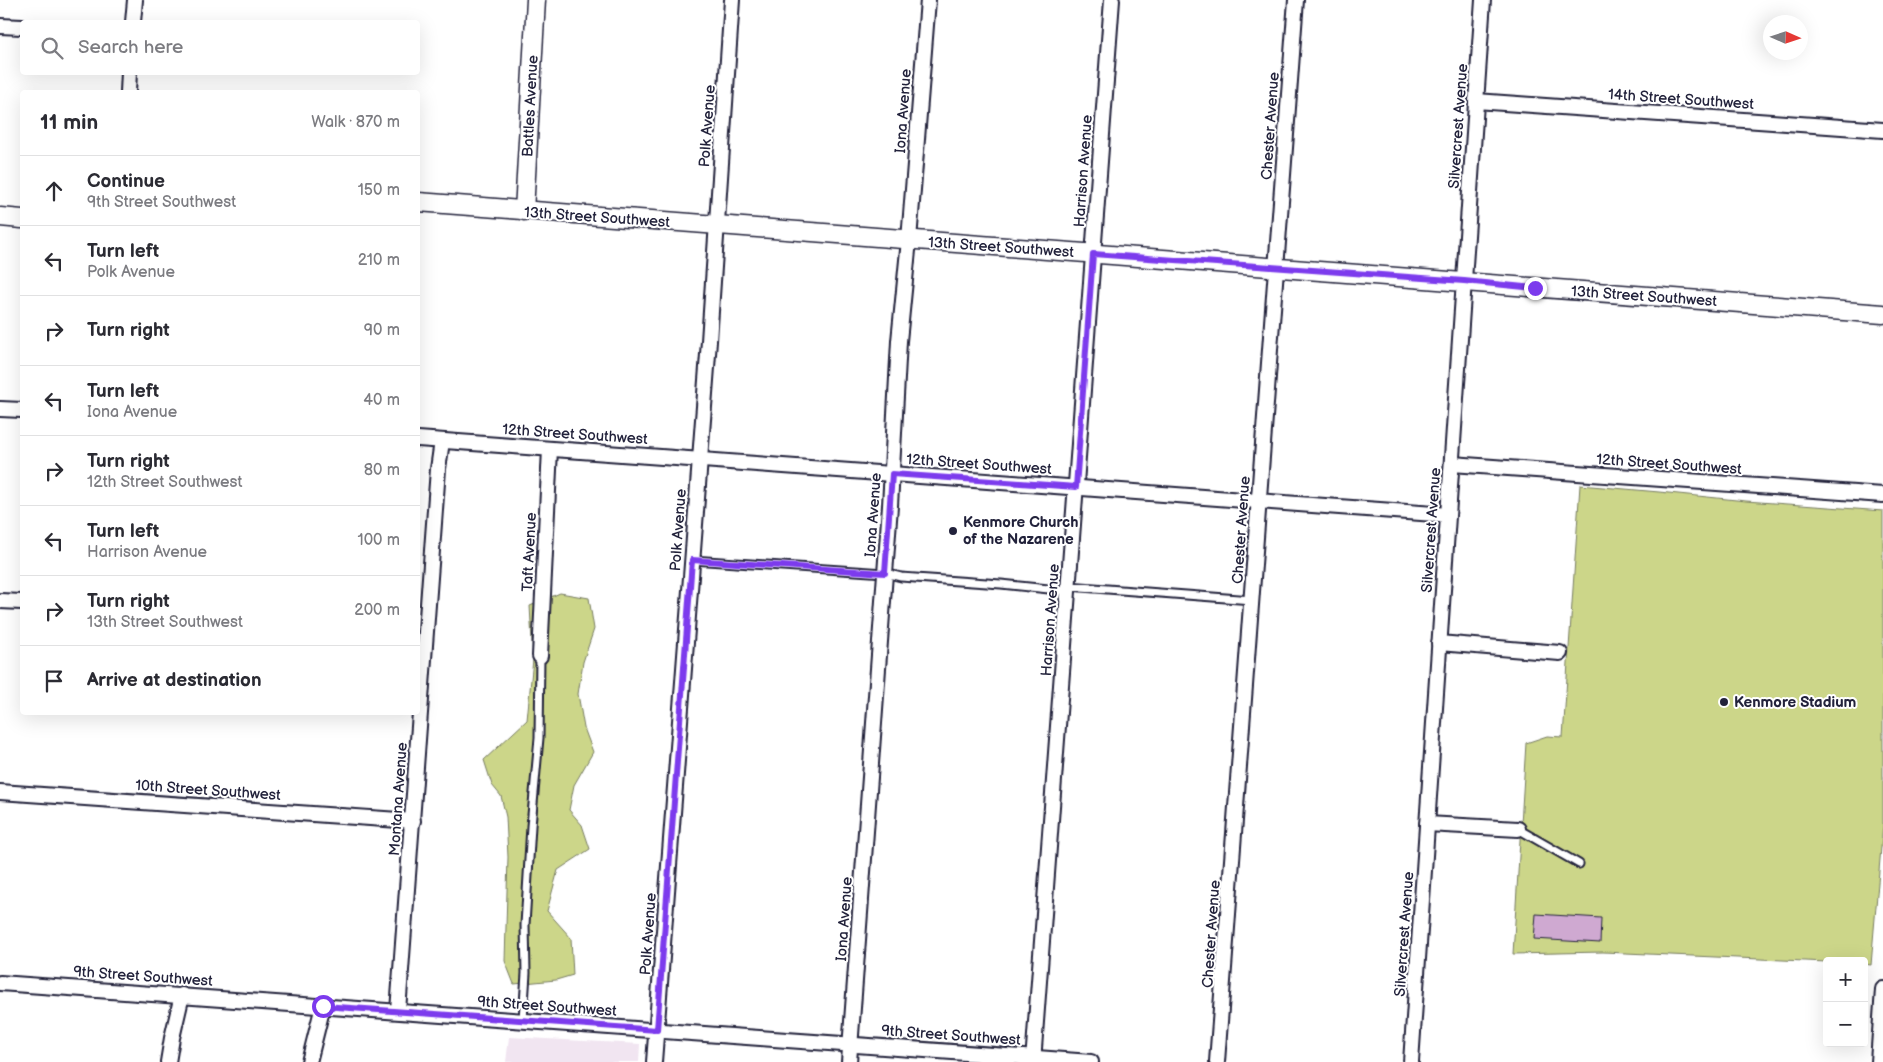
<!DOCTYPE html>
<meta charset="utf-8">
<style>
body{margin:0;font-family:"Balsamiq Sans",sans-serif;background:#f2f2f3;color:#2b2b33}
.controls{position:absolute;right:15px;bottom:15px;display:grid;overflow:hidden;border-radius:5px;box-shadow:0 5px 20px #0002}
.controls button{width:45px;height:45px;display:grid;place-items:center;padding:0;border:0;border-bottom:1px solid #e1e1e2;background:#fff;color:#2b2b33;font:25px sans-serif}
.compass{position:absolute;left:1763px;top:15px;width:45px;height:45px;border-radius:50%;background:#fff;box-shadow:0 5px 20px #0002;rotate:93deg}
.stop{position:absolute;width:15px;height:15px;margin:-11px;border:4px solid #7c3aed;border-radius:50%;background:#fff}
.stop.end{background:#7c3aed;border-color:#fff;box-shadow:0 1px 5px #0008}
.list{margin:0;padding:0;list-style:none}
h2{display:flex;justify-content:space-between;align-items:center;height:65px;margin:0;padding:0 20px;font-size:21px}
h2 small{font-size:16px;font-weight:400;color:#7c7c81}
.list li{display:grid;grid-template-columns:32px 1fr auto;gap:15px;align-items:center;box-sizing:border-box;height:70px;padding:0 20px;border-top:1px solid #e1e1e2}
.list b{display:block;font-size:19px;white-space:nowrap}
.list p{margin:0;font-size:16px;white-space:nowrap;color:#7c7c81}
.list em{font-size:16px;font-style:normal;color:#7c7c81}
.icon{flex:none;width:28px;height:28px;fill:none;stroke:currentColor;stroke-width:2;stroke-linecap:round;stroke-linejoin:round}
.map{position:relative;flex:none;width:1883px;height:1062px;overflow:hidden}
.search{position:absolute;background:#fff;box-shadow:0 5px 20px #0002;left:20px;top:20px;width:400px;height:55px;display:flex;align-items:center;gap:12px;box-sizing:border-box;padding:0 18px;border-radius:5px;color:#7c7c81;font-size:19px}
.panel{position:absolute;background:#fff;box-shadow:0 5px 20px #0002;left:20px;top:90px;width:400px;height:625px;border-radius:5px}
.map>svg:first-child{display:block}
</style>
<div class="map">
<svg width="1883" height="1062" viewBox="0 0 1883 1062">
<rect width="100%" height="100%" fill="#fff"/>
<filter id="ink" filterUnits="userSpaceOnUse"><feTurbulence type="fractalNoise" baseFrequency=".02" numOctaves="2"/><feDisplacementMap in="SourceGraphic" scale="10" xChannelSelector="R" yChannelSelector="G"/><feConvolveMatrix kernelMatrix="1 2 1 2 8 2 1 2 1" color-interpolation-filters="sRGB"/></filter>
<g filter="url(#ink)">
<!-- built -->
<polygon fill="#f1e5f1" points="509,1037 640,1044 639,1062 506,1062"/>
<!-- green -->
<g fill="#ccd689" stroke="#777c62">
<polygon points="1580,485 1659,492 1746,501 1883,511 1883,824 1871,965 1864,964 1864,961 1827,962 1603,952 1513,954 1526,743 1547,736 1563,737"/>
<polygon points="560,593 589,598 594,629 583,662 578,694 584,728 593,752 574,785 569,810 582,825 590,849 558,870 547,911 571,938 573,975 556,980 514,984 505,961 508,857 506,817 501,796 492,785 484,760 527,720 533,659 530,606"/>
</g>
<!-- building -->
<polygon fill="#cfa9d1" stroke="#22223b" points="1536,914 1601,918 1600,943 1534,939"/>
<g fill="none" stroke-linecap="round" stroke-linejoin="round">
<defs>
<g id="service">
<polyline points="692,560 885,573 901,577 1001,584 1068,591"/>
<polyline points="1068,586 1252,600"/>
<polyline points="1518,829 1579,864"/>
<polyline points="523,1020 526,973 525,925 531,826 539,738 540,656"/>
</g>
<g id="minor">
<polyline points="133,22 135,0"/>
<polyline points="0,26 22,27"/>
<polyline points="128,92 129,72"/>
<polyline points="1476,101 1883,130"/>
<polyline points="0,409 22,410"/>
<polyline points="418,439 1448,515"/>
<polyline points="1452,464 1883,495"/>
<polyline points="0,601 22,602"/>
<polyline points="1439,643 1560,653"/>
<polyline points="540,656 550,449"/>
<polyline points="0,792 413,821"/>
<polyline points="1427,824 1518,829"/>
<polyline points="0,983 1091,1062"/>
<polyline points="398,1011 438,469 442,441"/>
<polyline points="168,1062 172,1038 182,995"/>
<polyline points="309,1062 323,1006"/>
<polyline points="654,1062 709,341 732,0"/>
<polyline points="849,1062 890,506 899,341 909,240 928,0"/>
<polyline points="1033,1062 1112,0"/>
<polyline points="1217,1062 1296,0"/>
<polyline points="1411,1062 1483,0"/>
<polyline points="1878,1062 1883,989"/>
</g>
<g id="tertiary">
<polyline points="418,202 1883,314"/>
<polyline points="524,211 536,0"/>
<polyline points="0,217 22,219"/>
</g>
</defs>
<!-- service casing -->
<use href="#service" stroke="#22223b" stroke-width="11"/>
<!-- minor casing -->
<use href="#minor" stroke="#22223b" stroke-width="18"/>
<!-- tertiary casing -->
<use href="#tertiary" stroke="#22223b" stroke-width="21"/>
<!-- service -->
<use href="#service" stroke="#fff" stroke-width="7"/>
<!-- minor -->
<use href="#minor" stroke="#fff" stroke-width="14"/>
<!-- tertiary -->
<use href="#tertiary" stroke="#fff" stroke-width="18"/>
</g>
</g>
<g fill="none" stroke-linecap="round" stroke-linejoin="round" filter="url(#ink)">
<!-- route -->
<polyline stroke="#7c3aed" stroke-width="6" points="323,1006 657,1030 692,560 885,573 892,474 1076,487 1093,254 1464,281 1535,288"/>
</g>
<!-- markers -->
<g fill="#22223b" stroke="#fff" stroke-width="2">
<circle cx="953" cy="531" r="5"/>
<circle cx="1724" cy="702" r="5"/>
</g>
<g text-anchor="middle" stroke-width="4" stroke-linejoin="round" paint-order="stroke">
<!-- street labels -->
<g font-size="15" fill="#22223b" stroke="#fff">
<text transform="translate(1681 99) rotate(4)" y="5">14th Street Southwest</text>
<text transform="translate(530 106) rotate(-87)" y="5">Battles Avenue</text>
<text transform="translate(903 111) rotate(-86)" y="5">Iona Avenue</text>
<text transform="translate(707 126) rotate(-86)" y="5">Polk Avenue</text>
<text transform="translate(1270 126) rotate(-86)" y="5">Chester Avenue</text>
<text transform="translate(1458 126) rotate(-86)" y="5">Silvercrest Avenue</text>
<text transform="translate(1083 171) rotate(-86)" y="5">Harrison Avenue</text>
<text transform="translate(597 217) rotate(4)" y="5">13th Street Southwest</text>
<text transform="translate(1001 247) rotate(4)" y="5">13th Street Southwest</text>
<text transform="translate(1644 296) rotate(4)" y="5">13th Street Southwest</text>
<text transform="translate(575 434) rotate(4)" y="5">12th Street Southwest</text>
<text transform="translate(979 464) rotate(4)" y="5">12th Street Southwest</text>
<text transform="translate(1669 464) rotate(4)" y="5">12th Street Southwest</text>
<text transform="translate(873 515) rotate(-86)" y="5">Iona Avenue</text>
<text transform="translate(678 530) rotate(-86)" y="5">Polk Avenue</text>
<text transform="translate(1241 530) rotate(-86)" y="5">Chester Avenue</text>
<text transform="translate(1431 530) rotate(-86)" y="5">Silvercrest Avenue</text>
<text transform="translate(529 552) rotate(-87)" y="5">Taft Avenue</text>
<text transform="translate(1050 620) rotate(-86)" y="5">Harrison Avenue</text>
<text transform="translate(208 790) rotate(4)" y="5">10th Street Southwest</text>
<text transform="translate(398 799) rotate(-86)" y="5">Montana Avenue</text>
<text transform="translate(844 919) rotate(-86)" y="5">Iona Avenue</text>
<text transform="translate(648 934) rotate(-86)" y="5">Polk Avenue</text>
<text transform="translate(1211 934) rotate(-86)" y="5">Chester Avenue</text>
<text transform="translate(1404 934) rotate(-86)" y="5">Silvercrest Avenue</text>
<text transform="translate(143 976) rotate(4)" y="5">9th Street Southwest</text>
<text transform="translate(547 1006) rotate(4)" y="5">9th Street Southwest</text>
<text transform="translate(951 1035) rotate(4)" y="5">9th Street Southwest</text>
</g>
<!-- poi labels -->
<g font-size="15" font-weight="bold" fill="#22223b" stroke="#fff" text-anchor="start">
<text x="963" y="527">Kenmore Church<tspan x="963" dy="17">of the Nazarene</tspan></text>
<text x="1734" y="707">Kenmore Stadium</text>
</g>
</g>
</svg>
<div class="controls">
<button>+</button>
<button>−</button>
</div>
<svg class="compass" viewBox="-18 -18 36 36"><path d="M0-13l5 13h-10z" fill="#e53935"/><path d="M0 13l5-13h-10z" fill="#7c7c81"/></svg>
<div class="stop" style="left:323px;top:1006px"></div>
<div class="stop end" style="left:1535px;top:288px"></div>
<div class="search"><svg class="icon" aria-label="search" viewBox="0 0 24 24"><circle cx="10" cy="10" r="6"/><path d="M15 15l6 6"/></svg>Search here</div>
<section class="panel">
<h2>11 min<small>Walk · 870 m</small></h2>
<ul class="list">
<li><svg class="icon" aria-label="ahead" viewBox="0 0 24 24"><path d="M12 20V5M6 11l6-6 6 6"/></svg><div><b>Continue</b><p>9th Street Southwest</p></div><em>150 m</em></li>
<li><svg class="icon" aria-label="left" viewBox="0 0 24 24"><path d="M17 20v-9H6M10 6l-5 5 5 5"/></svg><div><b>Turn left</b><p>Polk Avenue</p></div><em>210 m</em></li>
<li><svg class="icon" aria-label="right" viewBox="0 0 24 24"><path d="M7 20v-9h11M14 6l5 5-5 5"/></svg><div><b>Turn right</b></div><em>90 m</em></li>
<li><svg class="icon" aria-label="left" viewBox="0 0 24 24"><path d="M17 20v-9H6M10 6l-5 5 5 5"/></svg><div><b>Turn left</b><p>Iona Avenue</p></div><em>40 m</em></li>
<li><svg class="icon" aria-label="right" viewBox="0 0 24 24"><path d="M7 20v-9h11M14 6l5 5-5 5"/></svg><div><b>Turn right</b><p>12th Street Southwest</p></div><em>80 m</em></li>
<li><svg class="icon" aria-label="left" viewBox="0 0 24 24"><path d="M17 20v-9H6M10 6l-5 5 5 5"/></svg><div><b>Turn left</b><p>Harrison Avenue</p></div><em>100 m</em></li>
<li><svg class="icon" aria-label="right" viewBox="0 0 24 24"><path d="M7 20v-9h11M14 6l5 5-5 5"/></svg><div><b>Turn right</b><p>13th Street Southwest</p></div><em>200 m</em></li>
<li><svg class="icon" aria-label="arrive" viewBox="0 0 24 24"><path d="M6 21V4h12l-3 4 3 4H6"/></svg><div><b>Arrive at destination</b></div></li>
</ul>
</section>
</div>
